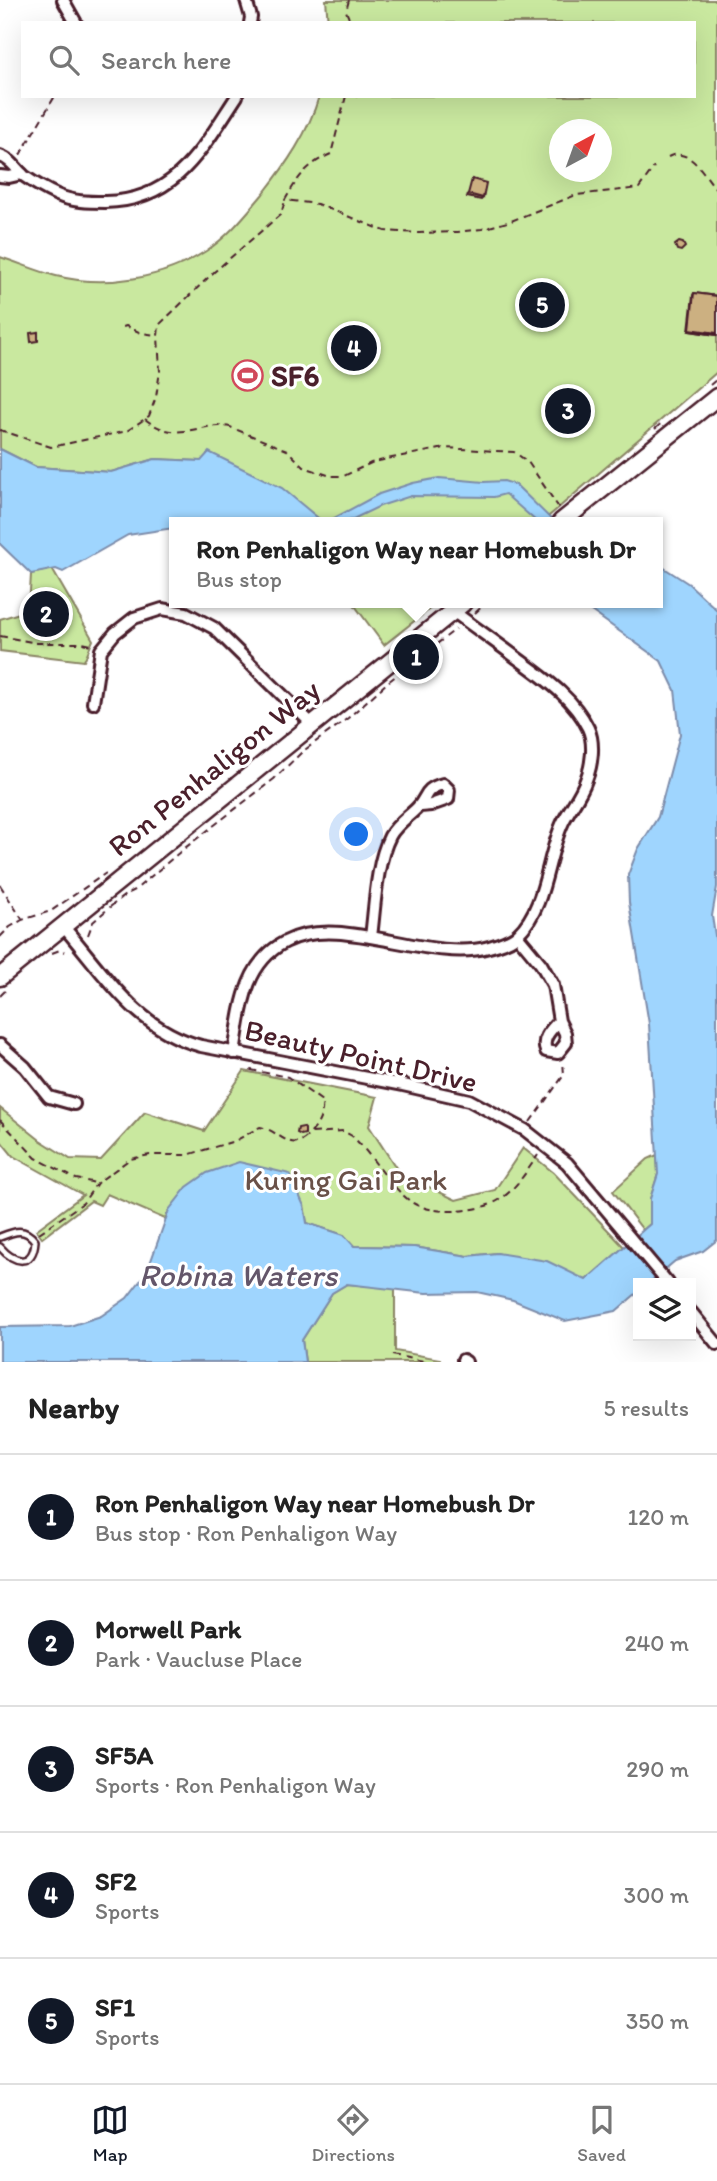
<!DOCTYPE html>
<meta charset="utf-8">
<style>
body{margin:0;font-family:Itim,sans-serif;background:#f2f2f2;color:#222}
.controls{position:absolute;right:21px;bottom:21px;display:grid;overflow:hidden;border-radius:0px;box-shadow:0 7px 28px #0002}
.controls button{width:63px;height:63px;display:grid;place-items:center;padding:0;border:0;border-bottom:2px solid #e0e0e0;background:#fff;color:#222;font:35px sans-serif}
.compass{position:absolute;left:549px;top:119px;width:63px;height:63px;border-radius:50%;background:#fff;box-shadow:0 7px 28px #0002;rotate:41deg}
.you{position:absolute;left:357px;top:835px;width:24px;height:24px;margin:-18px;border:5px solid #fff;border-radius:50%;background:#1a73e8;box-shadow:0 0 0 10px #1a73e833}
.badge{display:grid;place-items:center;width:46px;height:46px;border-radius:50%;background:#111827;color:#fff;font-size:23px;font-weight:700}
.pin{position:absolute;translate:-50% -50%;border:4px solid #fff;box-shadow:0 2px 7px #0006}
.popup{position:absolute;left:169px;top:517px;width:494px;height:91px;box-sizing:border-box;display:grid;place-content:center;border-radius:0px;background:#fff;filter:drop-shadow(0 2px 5px #0005);font-size:23px;white-space:nowrap;color:#767676}
.popup b{font-size:26px;color:#222}
.popup::after{content:'';position:absolute;left:50%;top:100%;margin-left:-14px;border:14px solid transparent;border-top-color:#fff}
.list{margin:0;padding:0;list-style:none}
h2{display:flex;justify-content:space-between;align-items:center;height:91px;margin:0;padding:0 28px;font-size:30px}
h2 small{font-size:23px;font-weight:400;color:#767676}
.list li{display:grid;grid-template-columns:46px 1fr auto;gap:21px;align-items:center;box-sizing:border-box;height:126px;padding:0 28px;border-top:2px solid #e0e0e0}
.list b{display:block;font-size:26px;white-space:nowrap}
.list p{margin:0;font-size:23px;white-space:nowrap;color:#767676}
.list em{font-size:23px;font-style:normal;color:#767676}
.icon{flex:none;width:38px;height:38px;fill:none;stroke:currentColor;stroke-width:2;stroke-linecap:round;stroke-linejoin:round}
.map{position:relative;flex:none;width:717px;height:1362px;overflow:hidden}
.search{position:absolute;background:#fff;box-shadow:0 7px 28px #0002;left:21px;right:21px;top:21px;height:77px;display:flex;align-items:center;gap:18px;box-sizing:border-box;padding:0 24px;border-radius:0px;color:#767676;font-size:26px}
.sheet{height:721px;background:#fff}
nav{display:flex;justify-content:space-around;align-items:center;box-sizing:border-box;height:98px;border-top:2px solid #e0e0e0;background:#fff;font-size:19px;color:#767676}
nav a{display:grid;justify-items:center;gap:4px}
nav .on{color:#111827}
.map>svg:first-child{display:block}
</style>
<div class="map">
<svg width="717" height="1362" viewBox="0 0 717 1362">
<rect width="100%" height="100%" fill="#fff"/>
<filter id="ink" filterUnits="userSpaceOnUse"><feTurbulence type="fractalNoise" baseFrequency=".0143" numOctaves="2"/><feDisplacementMap in="SourceGraphic" scale="14" xChannelSelector="R" yChannelSelector="G"/><feConvolveMatrix kernelMatrix="1 2 1 2 8 2 1 2 1" color-interpolation-filters="sRGB"/></filter>
<g filter="url(#ink)">
<!-- green -->
<g fill="#c9e89f" stroke="#8a8465" stroke-width="2" fill-rule="evenodd">
<path d="M326 0H717V372L542 522H323L201 461 155 459 111 472 36 467 0 449V257C19 263 37 271 56 276 106 288 163 279 206 251 229 236 246 214 263 194 286 165 309 132 319 96H694V23H328ZM560 130H602V172H560Z"/>
<polygon points="52,569 93,640 84,661 0,651 0,619 29,610 31,574"/>
<polygon points="353,603 437,603 384,645"/>
<polygon points="244,1071 377,1097 369,1126 404,1180 414,1180 456,1200 495,1190 523,1148 554,1173 624,1247 586,1280 497,1253 468,1256 414,1247 354,1246 344,1235 307,1223 304,1205 170,1209 165,1219 107,1194 100,1205 91,1201 42,1238 36,1230 83,1195 13,1156 0,1140 0,1108 40,1140 70,1159 101,1160 145,1112 204,1131"/>
<polygon points="657,1155 658,1174 650,1199 650,1224 643,1230 613,1191 648,1159"/>
<polygon points="347,1284 395,1288 395,1351 440,1359 440,1362 305,1362 302,1340 332,1293"/>
</g>
<!-- water -->
<g fill="#9fd5fe" stroke="#7d8caa" stroke-width="2">
<polygon points="0,449 36,467 111,472 155,459 201,461 209,452 282,488 323,522 174,522 174,528 128,535 63,572 56,569 31,574 0,544"/>
<polygon points="439,478 484,482 504,481 516,485 554,522 537,522 505,494 494,497 411,496 380,506 347,522 327,522 379,494 413,483"/>
<polygon points="658,564 689,584 717,610 717,887 712,916 717,948 717,1240 703,1251 675,1261 649,1283 638,1283 638,1292 616,1311 565,1321 513,1300 477,1292 426,1293 347,1284 332,1293 302,1340 305,1362 0,1362 0,1327 70,1326 101,1316 127,1298 147,1272 169,1210 187,1187 207,1173 239,1162 290,1174 304,1206 307,1223 344,1235 354,1246 414,1247 468,1256 497,1253 547,1261 586,1280 650,1224 650,1199 658,1174 649,1024 629,903 628,875 638,849 658,817 680,734 675,690 661,661 580,603 658,603"/>
</g>
<g fill="none" stroke-linecap="round" stroke-linejoin="round">
<defs>
<path id="lane" d="M0 1237C15 1231 25 1227 35 1241 33 1268 14 1263 0 1247"/>
<g id="street">
<polyline points="63,0 76,23"/>
<polyline points="246,0 251,17 250,23"/>
<path d="M0 156C12 160 15 168 24 176 34 183 46 190 57 195 73 202 88 202 105 202 176 201 202 149 237 96"/>
<polyline points="0,176 9,177 22,174"/>
<polyline points="93,703 101,650 115,633 134,618 162,609 186,613 214,628 313,725"/>
<path d="M63 926C104 973 136 1029 201 1046L403 1085 469 1100 525 1130 567 1163 668 1283"/>
<path d="M517 935 541 964 553 985 559 1021 565 1033 566 1043 558 1053 546 1051C541 1038 551 1030 559 1021"/>
<path d="M371 937C375 906 376 863 390 836 396 825 408 817 417 808 428 797 423 789 443 784L449 790 448 799 431 805 420 806"/>
<polyline points="0,1045 25,1067 49,1097 74,1104"/>
<path d="M234 1053C241 1011 243 964 285 942 341 912 428 964 489 947 497 945 512 940 518 934 547 906 546 858 563 822 570 808 581 795 586 780 592 765 595 743 588 728 573 697 544 678 517 658 496 642 474 627 453 611"/>
<polyline points="691,1312 717,1344"/>
<polyline points="463,1360 466,1362"/>
</g>
<g id="secondary">
<polyline points="561,522 717,397"/>
<polyline points="0,977 463,603"/>
</g>
</defs>
<!-- lane casing -->
<use href="#lane" stroke="#4a1f2b" stroke-width="10"/>
<!-- street casing -->
<use href="#street" stroke="#4a1f2b" stroke-width="16"/>
<!-- secondary casing -->
<use href="#secondary" stroke="#4a1f2b" stroke-width="21"/>
<!-- path -->
<g stroke="#4a1f2b" stroke-width="2" stroke-dasharray="7 5" stroke-linecap="butt">
<polyline points="349,0 346,11 351,23"/>
<path d="M346 96 331 154C306 165 299 176 285 200L317 204 385 231 419 233 457 232 482 229 511 221 576 195 639 188 654 167"/>
<polyline points="20,155 55,96"/>
<path d="M668 157C691 146 704 176 717 190"/>
<polyline points="123,327 126,326 141,333 156,335"/>
<polyline points="710,385 717,379"/>
<path d="M145 419C178 445 199 421 230 427L287 450 304 467 331 476H344L371 463 387 459 445 448 514 452 528 462 559 508"/>
<polyline points="655,429 664,421"/>
<polyline points="0,430 51,447 127,431 149,416 156,397 160,371 158,336 159,325 214,272 281,214 285,201"/>
<polyline points="475,613 486,603"/>
<polyline points="0,636 37,643 82,643 91,645"/>
<polyline points="0,885 22,919"/>
<polyline points="88,935 93,922 110,907 125,895 135,890 181,851 274,779 302,752 348,718 388,682 456,629"/>
<polyline points="0,937 10,927 22,920 51,911 106,873"/>
<polyline points="52,953 60,950 65,952"/>
<polyline points="0,996 7,989"/>
<polyline points="0,1120 36,1158 76,1179 96,1183"/>
<polyline points="530,1122 564,1075 563,1061"/>
<path d="M312 1133 343 1131 352 1136C373 1156 387 1183 410 1201 430 1216 478 1213 499 1200 515 1190 527 1171 538 1155"/>
<path d="M39 1233 83 1203 97 1183 130 1159 150 1155H187L235 1141 260 1127C283 1131 291 1159 315 1128 321 1119 323 1112 322 1101L288 1077 251 1070 252 1066"/>
<polyline points="392,1355 429,1362"/>
</g>
<!-- lane -->
<use href="#lane" stroke="#fff" stroke-width="5"/>
<!-- street -->
<use href="#street" stroke="#fff" stroke-width="10"/>
<!-- secondary -->
<use href="#secondary" stroke="#fff" stroke-width="16"/>
</g>
<!-- wall -->
<polygon fill="#af976f" stroke="#4a1f2b" stroke-width="2" points="694,293 717,296 717,335 689,331 693,295"/>
<!-- shaded-wall -->
<g fill="#8f7b5a" stroke="#4a1f2b" stroke-width="2">
<polygon points="468,194 483,198 481,200 467,197"/>
<polygon points="690,329 717,333 717,335 689,331"/>
</g>
<!-- building -->
<g fill="#ccb081" stroke="#4a1f2b" stroke-width="2">
<polygon points="472,179 486,183 483,198 468,194"/>
<polygon points="679,242 683,243 685,247 681,251 677,250 675,245"/>
<polygon points="694,293 717,296 717,333 690,329"/>
<polygon points="38,332 38,341 31,342 30,333"/>
<polygon points="303,1127 305,1129 305,1134 301,1135 297,1133 298,1128"/>
</g>
</g>
<!-- icons -->
<defs>
<symbol id="stadium-ring" viewBox="-11 -11 22 22"><circle r="9.5" fill="#fff" stroke="#d1495b" stroke-width="1.5"/><path d="M0-5a6.5 5 0 1 0 0 10a6.5 5 0 1 0 0-10ZM-3.5-1.8h7v3.6h-7Z" fill="#d1495b"/></symbol>
</defs>
<g fill-rule="evenodd">
<use href="#stadium-ring" x="230" y="358" width="35" height="35"/>
</g>
<g text-anchor="middle" stroke-width="6" stroke-linejoin="round" paint-order="stroke">
<!-- poi labels -->
<g font-size="30" font-weight="bold" fill="#4a1f2b" stroke="#fff" text-anchor="start">
<text x="271" y="386">SF6</text>
</g>
<!-- street labels -->
<g font-size="30" fill="#4a1f2b" stroke="#fff">
<text transform="translate(214 768) rotate(-39)" y="10">Ron Penhaligon Way</text>
<text transform="translate(361 1056) rotate(13)" y="10">Beauty Point Drive</text>
</g>
<!-- park labels -->
<g font-size="30" fill="#6a5148" stroke="#fff">
<text x="346" y="1190">Kuring Gai Park</text>
</g>
<!-- water labels -->
<g font-size="32" font-style="italic" fill="#64566a" stroke="#fff">
<text x="238" y="1286">Robina Waters</text>
</g>
</g>
</svg>
<div class="controls">
<button><svg class="icon" aria-label="layers" viewBox="0 0 24 24"><path d="M12 4l9 5-9 5-9-5zM3 14l9 5 9-5"/></svg></button>
</div>
<svg class="compass" viewBox="-18 -18 36 36"><path d="M0-13l5 13h-10z" fill="#e53935"/><path d="M0 13l5-13h-10z" fill="#767676"/></svg>
<div class="you"></div>
<div class="pin badge" style="left:416px;top:657px">1</div>
<div class="popup"><b>Ron Penhaligon Way near Homebush Dr</b>Bus stop</div>
<div class="pin badge" style="left:46px;top:614px">2</div>
<div class="pin badge" style="left:568px;top:411px">3</div>
<div class="pin badge" style="left:354px;top:348px">4</div>
<div class="pin badge" style="left:542px;top:305px">5</div>
<div class="search"><svg class="icon" aria-label="search" viewBox="0 0 24 24"><circle cx="10" cy="10" r="6"/><path d="M15 15l6 6"/></svg>Search here</div>
</div>
<section class="sheet">
<h2>Nearby<small>5 results</small></h2>
<ul class="list">
<li><span class="badge">1</span><div><b>Ron Penhaligon Way near Homebush Dr</b><p>Bus stop · Ron Penhaligon Way</p></div><em>120 m</em></li>
<li><span class="badge">2</span><div><b>Morwell Park</b><p>Park · Vaucluse Place</p></div><em>240 m</em></li>
<li><span class="badge">3</span><div><b>SF5A</b><p>Sports · Ron Penhaligon Way</p></div><em>290 m</em></li>
<li><span class="badge">4</span><div><b>SF2</b><p>Sports</p></div><em>300 m</em></li>
<li><span class="badge">5</span><div><b>SF1</b><p>Sports</p></div><em>350 m</em></li>
</ul>
</section>
<nav>
<a class="on"><svg class="icon" aria-label="map" viewBox="0 0 24 24"><path d="M3 6l6-2 6 2 6-2v14l-6 2-6-2-6 2zM9 4v14M15 6v14"/></svg>Map</a>
<a><svg class="icon" aria-label="directions" viewBox="0 0 24 24"><path d="M12 3l9 9-9 9-9-9zM9 14v-3h6M13 9l2 2-2 2"/></svg>Directions</a>
<a><svg class="icon" aria-label="saved" viewBox="0 0 24 24"><path d="M7 4h10v16l-5-4-5 4z"/></svg>Saved</a>
</nav>
